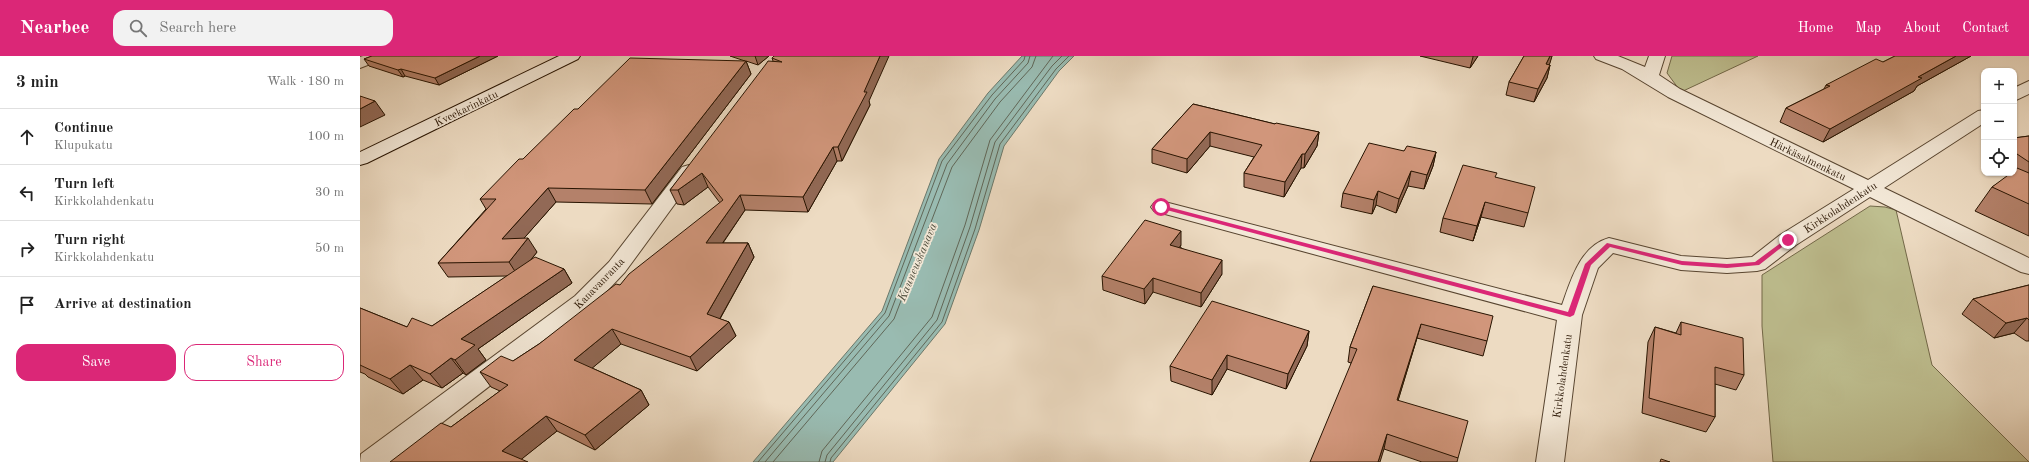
<!DOCTYPE html>
<meta charset="utf-8">
<style>
body{margin:0;font-family:"Old Standard TT",serif;background:#f2f2f2;color:#222}
.controls{position:absolute;right:12px;top:12px;display:grid;overflow:hidden;border-radius:8px;box-shadow:0 1px 3px #0004}
.controls button{width:36px;height:36px;display:grid;place-items:center;padding:0;border:0;border-bottom:1px solid #e0e0e0;background:#fff;color:#222;font:20px sans-serif}
.stop{position:absolute;width:12px;height:12px;margin:-9px;border:3px solid #db2777;border-radius:50%;background:#fff}
.stop.end{background:#db2777;border-color:#fff;box-shadow:0 1px 4px #0008}
.list{margin:0;padding:0;list-style:none}
h2{display:flex;justify-content:space-between;align-items:center;height:52px;margin:0;padding:0 16px;font-size:17px}
h2 small{font-size:13px;font-weight:400;color:#767676}
.list li{display:grid;grid-template-columns:26px 1fr auto;gap:12px;align-items:center;box-sizing:border-box;height:56px;padding:0 16px;border-top:1px solid #e0e0e0}
.list b{display:block;font-size:15px;white-space:nowrap}
.list p{margin:0;font-size:13px;white-space:nowrap;color:#767676}
.list em{font-size:13px;font-style:normal;color:#767676}
.actions{display:flex;gap:8px;padding:12px 16px}
.actions a{flex:1;padding:9px 0;border:1px solid #db2777;border-radius:12px;text-align:center;font-size:14px;color:#db2777}
.actions .main{background:#db2777;color:#fff}
.icon{flex:none;width:22px;height:22px;fill:none;stroke:currentColor;stroke-width:2;stroke-linecap:round;stroke-linejoin:round}
.map{position:relative;flex:none;width:1669px;height:406px;overflow:hidden}
header{display:flex;align-items:center;gap:24px;box-sizing:border-box;height:56px;padding:0 20px;background:#db2777;color:#fff}
header strong{font-size:19px}
nav{display:flex;gap:22px;margin-inline-start:auto;font-size:14px}
.search{width:280px;height:36px;background:#f2f2f2;display:flex;align-items:center;gap:10px;box-sizing:border-box;padding:0 14px;border-radius:12px;color:#767676;font-size:15px}
main{display:flex}
aside{flex:1;background:#fff}
.map>svg:first-child{display:block}
</style>
<header>
<strong>Nearbee</strong>
<div class="search"><svg class="icon" aria-label="search" viewBox="0 0 24 24"><circle cx="10" cy="10" r="6"/><path d="M15 15l6 6"/></svg>Search here</div>
<nav><a>Home</a><a>Map</a><a>About</a><a>Contact</a></nav>
</header>
<main>
<aside>
<h2>3 min<small>Walk · 180 m</small></h2>
<ul class="list">
<li><svg class="icon" aria-label="ahead" viewBox="0 0 24 24"><path d="M12 20V5M6 11l6-6 6 6"/></svg><div><b>Continue</b><p>Klupukatu</p></div><em>100 m</em></li>
<li><svg class="icon" aria-label="left" viewBox="0 0 24 24"><path d="M17 20v-9H6M10 6l-5 5 5 5"/></svg><div><b>Turn left</b><p>Kirkkolahdenkatu</p></div><em>30 m</em></li>
<li><svg class="icon" aria-label="right" viewBox="0 0 24 24"><path d="M7 20v-9h11M14 6l5 5-5 5"/></svg><div><b>Turn right</b><p>Kirkkolahdenkatu</p></div><em>50 m</em></li>
<li><svg class="icon" aria-label="arrive" viewBox="0 0 24 24"><path d="M6 21V4h12l-3 4 3 4H6"/></svg><div><b>Arrive at destination</b></div></li>
</ul>
<div class="actions"><a class="main">Save</a><a>Share</a></div>
</aside>
<div class="map">
<svg width="1669" height="406" viewBox="0 0 1669 406">
<rect width="100%" height="100%" fill="#eddbc2"/>
<filter id="stains"><feTurbulence type="fractalNoise" baseFrequency=".005" numOctaves="4"/><feColorMatrix values="0 0 0 0 .2 0 0 0 0 .09 0 0 0 0 .02 0 0 0 .5 -.17"/></filter>
<radialGradient id="worn" r=".72"><stop offset=".6" stop-color="#630" stop-opacity="0"/><stop offset="1" stop-color="#630" stop-opacity=".3"/></radialGradient>
<!-- green -->
<g fill="#bebe8f" stroke="#726848">
<polygon points="1312,0 1398,0 1321,36 1307,17"/>
<polygon points="1510,150 1525,151 1536,154 1572,309 1669,406 1413,406 1402,270 1402,219"/>
</g>
<!-- water -->
<polygon fill="#99bbb1" stroke="#6b786a" points="662,0 714,0 699,15 644,90 619,174 585,268 473,406 393,406 522,255 579,103 628,37"/>
<g fill="none" stroke-linecap="round" stroke-linejoin="round">
<!-- shore -->
<g stroke="#606758" stroke-width="1">
<polyline points="398,406 525,257 582,105 632,39 664,4 665,0"/>
<polyline points="405,406 529,260 587,108 635,43 668,7 670,0"/>
<polyline points="413,406 534,263 592,111 640,46 672,11 676,0"/>
<polyline points="459,406 462,395 572,261 605,169 630,84 693,0"/>
<polyline points="465,406 467,399 577,264 610,171 635,86 692,10 702,0"/>
<polyline points="470,406 471,402 582,266 615,173 640,88 696,13 709,0"/>
</g>
<defs>
<g id="street">
<polygon points="3,0 25,0 23,3 0,12 0,1"/>
<path d="M1234 0H1258L1285 11 1289 0H1305L1299 19 1320 33 1508 124 1618 55 1624 54V67L1524 132 1669 202V218L1661 216 1510 141 1436 189 1405 213 1397 215 1367 217 1321 214 1253 197 1238 212 1222 259 1204 406H1176L1197 264 794 155 791 151 794 147 801 145 1202 249C1211 224 1220 190 1249 182L1321 200 1367 203 1392 201 1420 179 1494 133 1308 41 1262 13 1236 3Z"/>
<polygon points="1669,25 1669,38 1654,45 1654,32"/>
<polygon points="329,109 336,111 339,115 265,216 231,252 31,406 0,406 1,398 215,240 249,206 322,111"/>
</g>
<polygon id="secondary" points="199,0 220,0 218,3 7,107 0,109 0,96"/>
</defs>
<!-- street casing -->
<use href="#street" stroke="#584530" stroke-width="2"/>
<!-- secondary casing -->
<use href="#secondary" stroke="#271300" stroke-width="2"/>
<!-- street -->
<use href="#street" fill="#f3e8d7" fill-rule="evenodd"/>
<!-- secondary -->
<use href="#secondary" fill="#f3e8d7" fill-rule="evenodd"/>
</g>
<!-- wall -->
<g fill="#b4816a" stroke="#271300">
<polygon points="12,0 138,0 79,29 45,20 43,21 9,10 4,3"/>
<polygon points="370,0 409,0 398,9 386,5 391,18 292,148 196,146 164,182 177,196 170,205 204,213 212,227 118,293 126,304 106,319 103,317 82,332 63,324 43,338 8,321 5,318 0,316 0,252 47,271 72,270 147,220 88,221 78,207 126,153 120,143 218,53 385,5"/>
<polygon points="414,0 509,45 510,49 482,105 477,105 448,156 385,154 363,187 388,187 394,201 360,263 369,266 376,280 337,315 261,288 232,312 281,334 289,349 235,394 197,375 161,403 91,371 140,335 131,331 120,316 153,305 179,288 260,229 360,147 348,131 324,149 317,148 310,134 413,5 412,2"/>
<polygon points="1060,0 1118,0 1110,12"/>
<polygon points="1164,0 1192,0 1189,8 1190,9 1187,22 1174,46 1146,39 1149,26"/>
<polygon points="1535,0 1611,0 1557,30 1554,35 1463,86 1420,66 1426,52 1464,33 1466,29 1523,6"/>
<polygon points="833,48 915,68 959,76 957,90 944,112 941,112 924,141 884,131 884,117 894,101 850,90 827,117 792,107 792,93"/>
<polygon points="1669,80 1669,180 1615,155 1632,131 1654,117 1654,82"/>
<polygon points="1044,95 1076,96 1073,110 1064,133 1048,130 1036,157 1016,149 1012,158 981,151 983,137"/>
<polygon points="1135,121 1168,157 1164,171 1121,161 1113,185 1080,176 1083,162"/>
<polygon points="821,189 820,191 862,218 841,251 793,236 785,248 743,234 742,220"/>
<polygon points="1669,229 1669,285 1666,285 1654,277 1634,282 1602,258 1613,243"/>
<polygon points="1013,230 1127,285 1123,300 1057,282 1038,344 1098,402 1097,406 1062,406 1024,393 991,307 988,306 990,291"/>
<polygon points="1321,266 1384,319 1376,334 1355,328 1355,361 1346,376 1282,357 1288,286 1295,271 1316,277"/>
<polygon points="949,275 947,290 926,333 867,313 852,339 811,325 810,310"/>
</g>
<!-- shaded-wall -->
<g fill="#926956" stroke="#271300">
<polygon points="120,0 138,0 79,29 75,22"/>
<polygon points="395,0 409,0 398,9"/>
<polygon points="520,0 529,0 509,45 510,49 482,105 478,91"/>
<polygon points="1113,0 1118,0 1110,12 1113,1"/>
<polygon points="1190,0 1192,0 1190,7 1183,21 1186,8"/>
<polygon points="1596,0 1611,0 1557,30 1554,35 1463,86 1470,73 1558,21"/>
<polygon points="386,5 391,18 292,148 285,134"/>
<polygon points="1190,9 1187,22 1174,46 1178,33"/>
<polygon points="41,13 45,20 43,21 38,14"/>
<polygon points="15,45 25,59 0,71 0,53"/>
<polygon points="850,76 850,90 827,117 827,103"/>
<polygon points="959,76 957,90 944,112 945,98"/>
<polygon points="473,91 477,105 448,156 443,141"/>
<polygon points="1076,96 1073,110 1064,133 1067,119"/>
<polygon points="942,98 941,112 924,141 925,126"/>
<polygon points="1051,115 1048,130 1036,157 1039,143"/>
<polygon points="342,117 348,131 324,149 318,134"/>
<polygon points="188,132 196,146 151,197 142,183"/>
<polygon points="1018,135 1016,149 1012,158 1014,144"/>
<polygon points="380,139 385,154 353,201 346,187"/>
<polygon points="1125,146 1121,161 1113,185 1117,170"/>
<polygon points="821,175 821,189 811,203 810,189"/>
<polygon points="168,182 177,196 158,220 149,206"/>
<polygon points="388,187 394,201 354,273 347,258"/>
<polygon points="862,204 862,218 841,251 841,237"/>
<polygon points="204,213 212,227 118,293 126,304 106,319 95,304 101,283"/>
<polygon points="793,222 793,236 785,248 784,233"/>
<polygon points="1667,262 1654,277 1634,282 1646,267"/>
<polygon points="369,266 376,280 337,315 330,301"/>
<polygon points="1061,268 1057,282 1034,358 1037,344"/>
<polygon points="252,273 261,288 224,319 214,304"/>
<polygon points="949,275 947,290 926,333 928,318"/>
<polygon points="867,299 867,313 852,339 852,324"/>
<polygon points="91,302 103,317 82,332 70,318"/>
<polygon points="50,309 63,324 43,338 30,323"/>
<polygon points="281,334 289,349 235,394 225,379"/>
<polygon points="186,360 197,375 158,406 142,395"/>
<polygon points="1027,378 1024,393 1020,406 1018,406"/>
</g>
<!-- building -->
<g fill="#d1967b" stroke="#271300">
<polygon points="12,0 120,0 75,22 41,13 38,14 4,3"/>
<polygon points="414,0 520,0 504,36 507,36 478,91 473,91 443,141 380,139 346,187 388,187 347,258 369,266 330,301 252,273 214,304 281,334 225,379 186,360 142,395 168,406 30,406 81,367 91,371 148,329 120,316 141,300 153,305 179,288 256,228 260,229 269,218 363,144 342,117 318,134 310,134 406,8 408,5 422,6 412,2"/>
<polygon points="1164,0 1190,0 1186,8 1190,9 1178,33 1149,26"/>
<polygon points="1535,0 1596,0 1558,21 1562,22 1470,73 1426,52 1470,30 1466,29 1516,3 1523,6"/>
<polygon points="270,2 386,5 285,134 188,132 142,183 168,182 149,206 78,207 136,143 120,143 159,103 163,103 214,53 218,53"/>
<polygon points="0,40 15,45 0,53"/>
<polygon points="833,48 915,68 916,67 959,76 945,98 942,98 925,126 884,117 902,89 850,76 827,103 792,93"/>
<polygon points="1669,80 1669,106 1654,96 1654,82"/>
<polygon points="1009,87 1044,95 1047,90 1076,96 1067,119 1051,115 1039,143 1018,135 1014,144 983,137"/>
<polygon points="1103,109 1137,117 1135,121 1175,131 1168,157 1125,146 1117,170 1083,162"/>
<polygon points="1657,112 1669,117 1669,148 1632,131 1651,117 1654,117 1654,115"/>
<polygon points="785,164 821,175 810,189 862,204 841,237 793,222 784,233 742,220"/>
<polygon points="175,201 204,213 101,283 115,289 95,304 91,302 70,318 50,309 30,323 0,309 0,252 47,271 52,262 72,270"/>
<polygon points="1669,229 1669,264 1667,262 1646,267 1613,243"/>
<polygon points="1013,230 1133,260 1127,285 1061,268 1037,344 1108,365 1098,402 1027,378 1018,406 950,406 997,293 990,291"/>
<polygon points="852,245 949,275 928,318 867,299 852,324 810,310"/>
<polygon points="1321,266 1383,282 1384,319 1355,311 1355,361 1289,342 1295,271 1321,279"/>
<polygon points="1301,403 1310,406 1300,406"/>
</g>
<!-- route -->
<polygon fill="#db2777" points="801,149 1208,256 1225,208 1247,187 1322,205 1367,208 1395,206 1426,183 1431,184 1399,209 1367,212 1322,209 1250,191 1231,209 1214,259 1210,261 799,152 799,149"/>
<g text-anchor="middle" stroke-width="3.5" stroke-linejoin="round" paint-order="stroke">
<!-- street labels -->
<g font-size="11" fill="#271300" stroke="#f3e8d7">
<text transform="translate(106 52) rotate(-26)" y="4">Kveekarinkatu</text>
<text transform="translate(1448 103) rotate(26)" y="4">Härkäsalmenkatu</text>
<text transform="translate(1480 151) rotate(-33)" y="4">Kirkkolahdenkatu</text>
<text transform="translate(239 227) rotate(-46)" y="4">Kanavanranta</text>
<text transform="translate(1202 320) rotate(-82)" y="4">Kirkkolahdenkatu</text>
</g>
<!-- water labels -->
<g font-size="12" font-style="italic" fill="#4f4e3e" stroke="#f3e8d7">
<text transform="translate(557 206) rotate(-67)" y="4">Kauneuskanava</text>
</g>
</g>
<rect width="100%" height="100%" filter="url(#stains)"/>
<rect width="100%" height="100%" fill="url(#worn)"/>
</svg>
<div class="controls">
<button>+</button>
<button>−</button>
<button><svg class="icon" aria-label="locate" viewBox="0 0 24 24"><circle cx="12" cy="12" r="6"/><path d="M12 2v4M12 18v4M2 12h4M18 12h4"/></svg></button>
</div>
<div class="stop" style="left:801px;top:151px"></div>
<div class="stop end" style="left:1428px;top:184px"></div>
</div>
</main>
